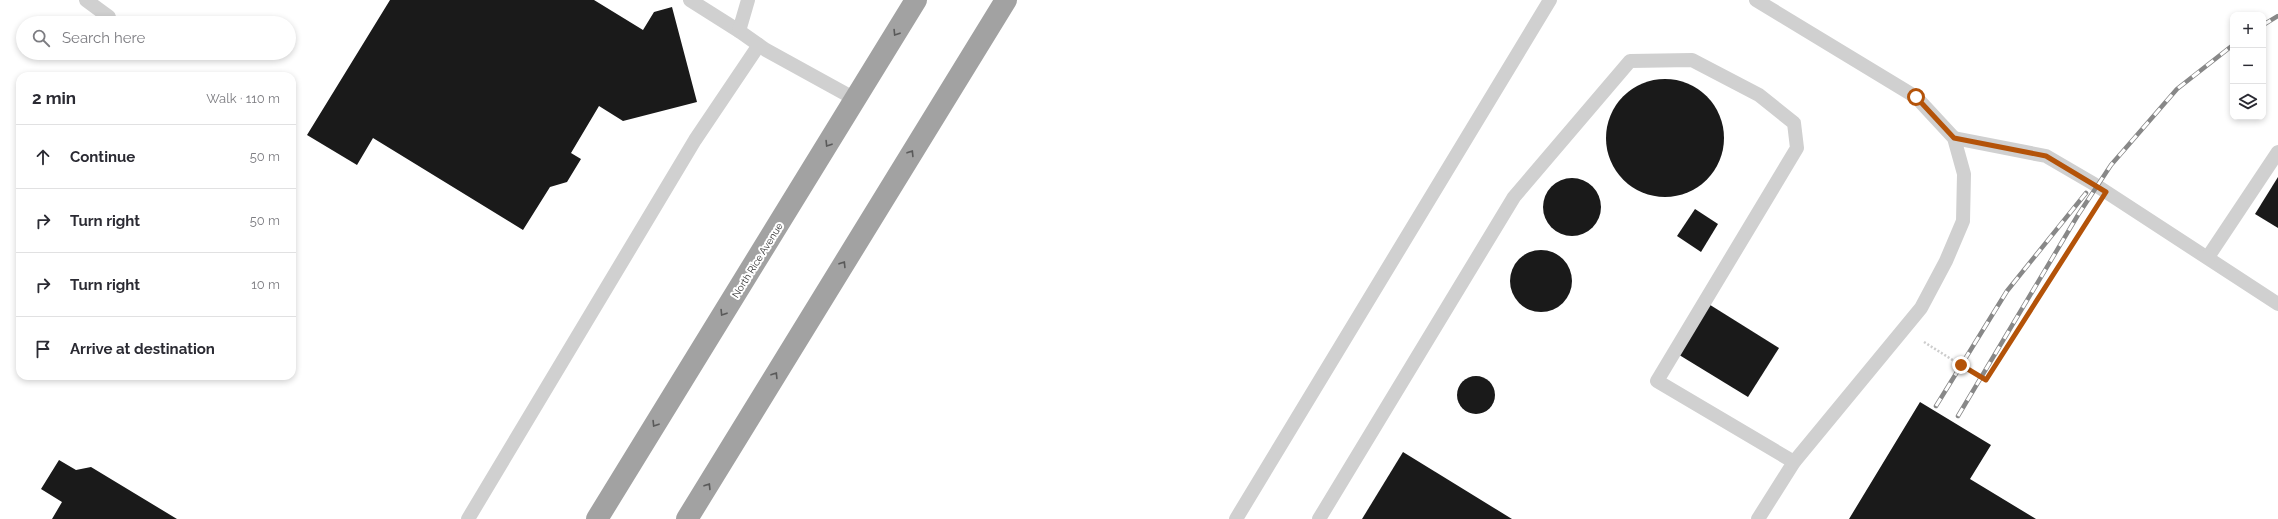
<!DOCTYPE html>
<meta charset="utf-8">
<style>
body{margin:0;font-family:Raleway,sans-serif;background:#f7f7f7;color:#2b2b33}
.controls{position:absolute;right:12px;top:12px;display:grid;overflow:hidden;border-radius:8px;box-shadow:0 2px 6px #0003}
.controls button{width:36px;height:36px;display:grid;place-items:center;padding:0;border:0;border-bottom:1px solid #e1e1e2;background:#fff;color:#2b2b33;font:20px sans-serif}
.stop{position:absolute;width:12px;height:12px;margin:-9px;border:3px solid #b45309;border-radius:50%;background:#fff}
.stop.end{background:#b45309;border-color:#fff;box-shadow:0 1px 4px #0008}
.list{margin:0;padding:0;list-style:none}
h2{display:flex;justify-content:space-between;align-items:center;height:52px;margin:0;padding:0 16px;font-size:17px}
h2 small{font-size:13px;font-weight:400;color:#7c7c81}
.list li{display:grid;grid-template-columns:26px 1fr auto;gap:12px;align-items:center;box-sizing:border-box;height:64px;padding:0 16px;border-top:1px solid #e1e1e2}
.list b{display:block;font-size:15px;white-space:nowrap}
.list em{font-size:13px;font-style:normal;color:#7c7c81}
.icon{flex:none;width:22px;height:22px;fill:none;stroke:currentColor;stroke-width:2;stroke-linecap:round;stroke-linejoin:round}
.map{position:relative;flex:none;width:2278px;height:519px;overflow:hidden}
.search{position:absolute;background:#fff;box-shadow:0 2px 6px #0003;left:16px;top:16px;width:280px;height:44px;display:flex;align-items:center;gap:10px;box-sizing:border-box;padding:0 14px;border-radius:22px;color:#7c7c81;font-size:15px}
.panel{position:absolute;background:#fff;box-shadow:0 2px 6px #0003;left:16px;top:72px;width:280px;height:308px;border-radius:12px}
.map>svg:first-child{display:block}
</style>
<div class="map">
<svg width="2278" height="519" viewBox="0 0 2278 519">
<rect width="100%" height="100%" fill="#fff"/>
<!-- building -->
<g fill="#1a1a1a">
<polygon points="390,0 594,0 643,30 654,12 672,7 697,102 623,121 599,106 571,153 581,159 567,182 550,187 523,230 373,138 357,165 307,135"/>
<circle cx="1665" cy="138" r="59"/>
<polygon points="2278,177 2278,228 2255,214"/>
<circle cx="1572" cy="207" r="29"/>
<polygon points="1695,209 1718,224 1701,252 1677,236"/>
<circle cx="1541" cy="281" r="31"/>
<polygon points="1707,303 1779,348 1748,397 1676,353"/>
<circle cx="1476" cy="395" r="19"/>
<polygon points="1920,402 1991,445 1970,479 2036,519 1849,519"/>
<polygon points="1403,452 1512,519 1362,519"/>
<polygon points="59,460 76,470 91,467 177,519 52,519 62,502 41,489"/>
</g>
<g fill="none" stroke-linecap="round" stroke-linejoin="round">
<!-- path -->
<polyline stroke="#cdcdcd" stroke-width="2.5" stroke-dasharray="2 2" stroke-linecap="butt" points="1924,342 1986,381 2094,211"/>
<!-- service -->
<g stroke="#d0d0d0" stroke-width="14">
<polyline points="86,0 109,17"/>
<polyline points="690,0 739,31"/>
<polyline points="748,0 739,31 766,50 855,99"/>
<polyline points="1756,0 1916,97 1954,138 1964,174 1963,221 1946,261 1921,308 1794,462 1758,519"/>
<polyline points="1954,138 2046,156 2094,184 2278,304"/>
<polyline points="2208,257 2278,152"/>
<polyline points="468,519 695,140 759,45"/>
<polyline points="1236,519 1550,0"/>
<polyline points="1319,519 1514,197 1630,61 1692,60 1759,95 1794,123 1797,148 1657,381 1794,462"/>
</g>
<!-- trunk -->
<g stroke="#a2a2a2" stroke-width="22">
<polyline points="597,519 916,0"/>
<polyline points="687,519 1006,0"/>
</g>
<defs>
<g id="rail">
<polyline points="2263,25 2278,16"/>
<polyline points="1936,406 2007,291 2086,193"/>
<polyline points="1958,416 2078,215 2111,165 2177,89 2233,45"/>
</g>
</defs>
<!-- rail casing -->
<use href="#rail" stroke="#888" stroke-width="4.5"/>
<!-- rail -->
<use href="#rail" stroke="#fff" stroke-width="3" stroke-dasharray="9" stroke-linecap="butt"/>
</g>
<!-- one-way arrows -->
<defs><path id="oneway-chevron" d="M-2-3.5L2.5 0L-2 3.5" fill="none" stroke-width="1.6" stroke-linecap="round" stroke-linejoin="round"/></defs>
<g stroke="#5a5a5a">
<use href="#oneway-chevron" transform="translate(896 33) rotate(122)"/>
<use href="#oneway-chevron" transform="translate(828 144) rotate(122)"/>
<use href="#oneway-chevron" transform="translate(911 153) rotate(-58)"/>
<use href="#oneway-chevron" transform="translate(843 264) rotate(-58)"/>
<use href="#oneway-chevron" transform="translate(723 313) rotate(122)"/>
<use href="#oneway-chevron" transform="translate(775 375) rotate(-58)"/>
<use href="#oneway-chevron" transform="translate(655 424) rotate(122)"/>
<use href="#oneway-chevron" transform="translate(708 486) rotate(-58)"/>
</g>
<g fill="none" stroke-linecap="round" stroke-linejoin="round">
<!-- route -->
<polyline stroke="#b45309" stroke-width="5" points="1916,97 1954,138 2046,156 2106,192 1986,380 1961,365"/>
</g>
<g text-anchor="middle" stroke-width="4" stroke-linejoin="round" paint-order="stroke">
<!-- street labels -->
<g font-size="10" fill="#333" stroke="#fff">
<text transform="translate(757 260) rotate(-58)" y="4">North Rice Avenue</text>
</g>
</g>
</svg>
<div class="controls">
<button>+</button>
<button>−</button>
<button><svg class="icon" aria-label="layers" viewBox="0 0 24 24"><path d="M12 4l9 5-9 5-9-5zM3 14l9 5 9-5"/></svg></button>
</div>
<div class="stop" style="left:1916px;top:97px"></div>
<div class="stop end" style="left:1961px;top:365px"></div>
<div class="search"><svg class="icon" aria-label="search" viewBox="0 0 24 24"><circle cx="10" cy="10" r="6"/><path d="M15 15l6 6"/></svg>Search here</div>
<section class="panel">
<h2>2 min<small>Walk · 110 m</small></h2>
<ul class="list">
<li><svg class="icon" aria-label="ahead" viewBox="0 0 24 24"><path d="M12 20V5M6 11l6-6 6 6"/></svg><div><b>Continue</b></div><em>50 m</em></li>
<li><svg class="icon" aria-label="right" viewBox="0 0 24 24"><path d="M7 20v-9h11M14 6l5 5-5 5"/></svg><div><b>Turn right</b></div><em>50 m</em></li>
<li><svg class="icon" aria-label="right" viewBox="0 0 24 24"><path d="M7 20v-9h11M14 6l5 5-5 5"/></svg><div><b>Turn right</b></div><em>10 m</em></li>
<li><svg class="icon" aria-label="arrive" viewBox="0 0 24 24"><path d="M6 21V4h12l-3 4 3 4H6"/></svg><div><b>Arrive at destination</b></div></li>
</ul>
</section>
</div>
